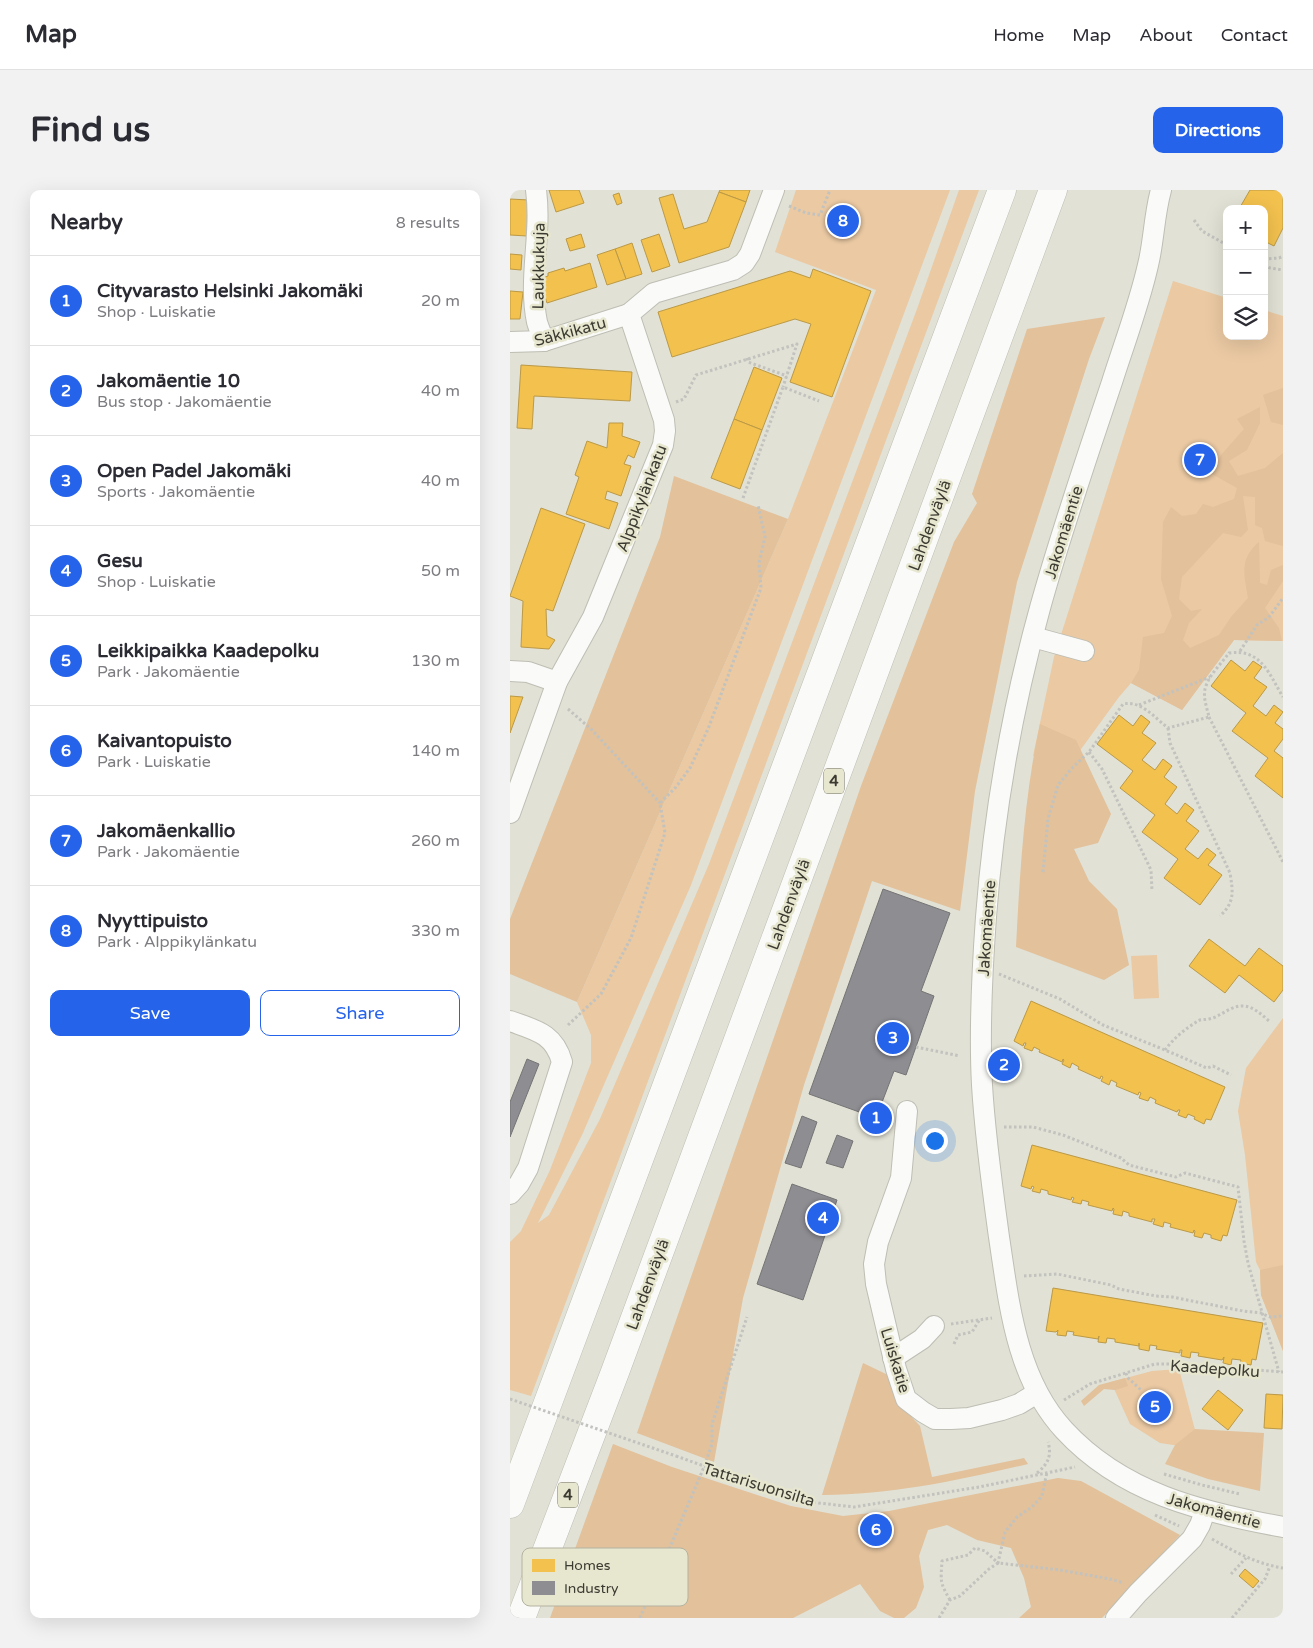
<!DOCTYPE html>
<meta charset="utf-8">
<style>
body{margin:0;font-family:"Varela Round",sans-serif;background:#f2f2f3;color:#2b2b33}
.controls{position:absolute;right:15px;top:15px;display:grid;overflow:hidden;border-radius:10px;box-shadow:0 5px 20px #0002}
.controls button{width:45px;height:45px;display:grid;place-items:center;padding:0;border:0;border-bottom:1px solid #e1e1e2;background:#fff;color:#2b2b33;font:25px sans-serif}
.you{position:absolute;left:424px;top:950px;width:18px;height:18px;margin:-12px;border:4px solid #fff;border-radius:50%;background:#1a73e8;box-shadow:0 0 0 8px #1a73e833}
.badge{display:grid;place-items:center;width:32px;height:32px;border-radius:50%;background:#2563eb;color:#fff;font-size:16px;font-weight:700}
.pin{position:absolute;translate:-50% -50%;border:2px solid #fff;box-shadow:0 1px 5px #0006}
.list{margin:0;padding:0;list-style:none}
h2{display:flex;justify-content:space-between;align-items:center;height:65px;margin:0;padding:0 20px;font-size:21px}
h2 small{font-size:16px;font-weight:400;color:#7c7c81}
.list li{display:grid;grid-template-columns:32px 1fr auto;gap:15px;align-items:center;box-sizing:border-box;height:90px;padding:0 20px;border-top:1px solid #e1e1e2}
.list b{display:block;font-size:19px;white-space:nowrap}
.list p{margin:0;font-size:16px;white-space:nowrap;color:#7c7c81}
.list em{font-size:16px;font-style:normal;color:#7c7c81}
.actions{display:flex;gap:10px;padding:15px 20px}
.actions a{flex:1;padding:11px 0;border:1px solid #2563eb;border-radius:10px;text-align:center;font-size:18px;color:#2563eb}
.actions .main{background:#2563eb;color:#fff}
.icon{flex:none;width:28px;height:28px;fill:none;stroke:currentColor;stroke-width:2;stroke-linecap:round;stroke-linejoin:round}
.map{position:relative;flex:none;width:773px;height:1428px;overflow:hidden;border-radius:10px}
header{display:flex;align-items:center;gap:30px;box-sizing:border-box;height:70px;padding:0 25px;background:#fff;border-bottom:1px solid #e1e1e2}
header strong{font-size:24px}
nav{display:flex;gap:28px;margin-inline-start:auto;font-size:18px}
.intro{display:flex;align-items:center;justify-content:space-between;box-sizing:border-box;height:120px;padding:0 30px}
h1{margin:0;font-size:35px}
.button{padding:12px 22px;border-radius:10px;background:#2563eb;color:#fff;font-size:18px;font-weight:700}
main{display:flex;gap:30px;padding:0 30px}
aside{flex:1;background:#fff;border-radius:10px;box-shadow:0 5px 20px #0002}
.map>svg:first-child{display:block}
</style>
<header>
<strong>Map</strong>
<nav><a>Home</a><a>Map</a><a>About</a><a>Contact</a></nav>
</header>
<div class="intro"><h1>Find us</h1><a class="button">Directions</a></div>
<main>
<aside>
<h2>Nearby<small>8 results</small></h2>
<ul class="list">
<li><span class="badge">1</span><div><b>Cityvarasto Helsinki Jakomäki</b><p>Shop · Luiskatie</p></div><em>20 m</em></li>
<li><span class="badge">2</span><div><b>Jakomäentie 10</b><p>Bus stop · Jakomäentie</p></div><em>40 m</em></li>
<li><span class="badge">3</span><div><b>Open Padel Jakomäki</b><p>Sports · Jakomäentie</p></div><em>40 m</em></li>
<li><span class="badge">4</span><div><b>Gesu</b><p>Shop · Luiskatie</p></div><em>50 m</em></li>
<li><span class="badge">5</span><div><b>Leikkipaikka Kaadepolku</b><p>Park · Jakomäentie</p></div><em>130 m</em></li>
<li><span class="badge">6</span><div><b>Kaivantopuisto</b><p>Park · Luiskatie</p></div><em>140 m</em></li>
<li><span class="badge">7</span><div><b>Jakomäenkallio</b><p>Park · Jakomäentie</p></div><em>260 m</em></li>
<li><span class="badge">8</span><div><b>Nyyttipuisto</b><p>Park · Alppikylänkatu</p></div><em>330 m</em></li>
</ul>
<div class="actions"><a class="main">Save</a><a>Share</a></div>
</aside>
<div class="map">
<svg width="773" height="1428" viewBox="0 0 773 1428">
<rect width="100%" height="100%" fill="#e1e1d5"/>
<!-- green -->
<g fill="#eac9a3">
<polygon points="286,0 440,0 181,695 72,945 28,1033 39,1025 90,929 199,674 407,119 449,0 469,0 21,1206 0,1200 0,1052 11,1041 40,980 81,873 81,845 67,812 278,329 366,100 265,62"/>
<polygon points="663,91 717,108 717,146 754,146 754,120 773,126 773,451 724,450 672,520 621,493 609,507 566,566 523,566 544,467"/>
<polygon points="647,765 649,808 624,809 621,766"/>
<polygon points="773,828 773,1161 751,1105 750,1080 746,1072 735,965 728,921 736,878"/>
<polygon points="669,1179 690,1259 650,1253 620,1234 601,1192 642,1181"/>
</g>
<!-- forest -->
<g fill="#e2c19b">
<polygon points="595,127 579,169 507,392 465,601 450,721 362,691 294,895 233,1108 204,1272 127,1243 351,596 444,352 467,313 462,304 517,139"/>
<polygon points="773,198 773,235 761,232 753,205"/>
<path d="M750 217V233L737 260 719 271 728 286 755 278 773 263V356L755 351 752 338 745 335V307L733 306 738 340 731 347 713 343 672 387 669 409 681 421 692 419 679 433 673 450 680 458 709 445 721 427 738 408C734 384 729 369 749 352L750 393 757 395 761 380 773 375V391L755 418 769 438 772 451 724 450 672 520 621 493 629 480 633 447 654 443 662 426 651 389 653 332 661 317 672 326 686 324 693 314 703 317 724 309 727 298 702 284 711 265 734 239 727 229Z"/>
<polygon points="164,286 278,329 67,812 0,784 0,729 150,347"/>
<path d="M530 534 566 550 601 624 588 653 564 659 579 691 607 719 619 775 594 790 506 757C510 682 514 607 530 534Z"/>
<polygon points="773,1075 773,1161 751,1105 750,1080"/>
<path d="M353 1173 378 1185 395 1220 410 1236 422 1287 514 1268 518 1274C450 1290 382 1305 312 1305Z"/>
<polygon points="615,1188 618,1196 605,1200 594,1199 574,1216 571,1211 589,1195"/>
<polygon points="685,1239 754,1243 750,1301 698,1289 655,1274 665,1255"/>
<polygon points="103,1254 162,1277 281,1316 333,1326 379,1321 548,1288 571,1291 670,1345 592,1428 509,1428 521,1417 514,1388 501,1358 467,1350 437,1335 418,1340 409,1366 414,1397 406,1418 394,1428 384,1428 370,1421 350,1394 283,1428 40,1428"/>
</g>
<!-- homes -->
<g fill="#f2c14e" stroke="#bb9946">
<polygon points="39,0 69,0 74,13 46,22"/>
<polygon points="210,0 240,0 236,12 209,2"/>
<polygon points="740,0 773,0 773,38 764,56 754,51 754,19 729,19"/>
<polygon points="209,2 236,12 219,57 169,73 149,8 163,4 174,39 197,32"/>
<polygon points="109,3 112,13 107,15 103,5"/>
<polygon points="0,9 19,10 17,46 0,45"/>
<polygon points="71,44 75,57 60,61 56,49"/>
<polygon points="149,44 160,76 142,82 131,50"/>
<polygon points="122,53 132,84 116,89 105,59"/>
<polygon points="105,59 116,89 97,95 87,65"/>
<polygon points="0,64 12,65 11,80 0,79"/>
<polygon points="80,73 87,97 37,113 29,89 38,86 38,83 54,78 55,81"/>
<polygon points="303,79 361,101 322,207 280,192 301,134 285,129 162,167 148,122 280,81 300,88"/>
<polygon points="0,101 13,102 10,129 0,129"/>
<polygon points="11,175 122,182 120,211 24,206 22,239 7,238"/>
<polygon points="244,177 272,188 252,240 224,229"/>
<polygon points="224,229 252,240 230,299 201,288"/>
<polygon points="99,233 113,233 112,246 130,252 124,268 118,265 114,274 121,276 111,306 97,301 95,309 108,313 99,339 56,324 69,287 65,285 77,251 97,258"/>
<polygon points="31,318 75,334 43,421 36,419 37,446 45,450 39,459 11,457 13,411 0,406"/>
<polygon points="721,470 735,481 743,471 752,477 744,488 757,497 743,516 756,526 764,515 773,522 765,533 773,539 773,549 764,561 773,568 773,608 745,586 758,568 722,541 736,523 701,496"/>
<polygon points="0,506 13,507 0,543"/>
<polygon points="609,525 623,536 631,525 640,532 632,543 646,553 632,570 645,580 653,569 662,576 654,587 667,597 655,614 667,624 675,613 684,620 676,631 689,641 675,659 688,669 697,658 706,665 698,675 712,685 690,715 654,688 668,669 632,642 645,625 610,598 623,581 587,554"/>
<polygon points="699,749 735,776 749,758 773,776 773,800 764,812 729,785 715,803 679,776"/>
<polygon points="521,811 715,897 701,930 696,929 694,934 684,929 685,927 678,924 676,928 668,925 670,920 668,920 667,922 645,913 646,910 640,907 638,911 629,908 631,903 629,902 628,905 606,896 607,893 601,890 599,895 591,891 593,887 591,886 590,889 568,879 569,877 562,873 560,878 552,874 554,870 553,869 552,872 529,862 530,860 524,857 522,861 514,858 516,853 514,853 513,856 504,851"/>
<polygon points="522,955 727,1010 717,1046 713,1045 711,1051 701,1048 701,1045 694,1043 692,1048 684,1046 685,1041 684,1040 683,1043 660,1037 661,1034 654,1032 653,1037 643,1034 645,1029 642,1029 642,1032 619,1026 619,1023 613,1021 612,1026 603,1024 604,1019 603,1018 602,1021 578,1015 579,1012 572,1010 571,1014 562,1012 564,1008 562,1007 561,1010 538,1004 538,1001 531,999 530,1003 522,1001 524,997 522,996 521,999 511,996"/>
<polygon points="543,1098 753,1133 746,1170 742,1169 741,1175 730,1173 731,1170 722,1169 721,1175 713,1173 714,1167 712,1170 688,1166 689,1163 681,1162 680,1168 671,1166 672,1160 670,1160 670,1163 646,1159 647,1156 640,1155 639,1161 629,1159 629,1153 629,1156 605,1152 605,1149 597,1148 596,1153 588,1152 589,1146 588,1149 563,1145 564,1142 557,1141 556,1146 547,1145 548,1140 546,1142 536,1141"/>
<polygon points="708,1200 733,1220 718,1240 692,1219"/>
<polygon points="756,1204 773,1205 772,1239 754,1238"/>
<polygon points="735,1379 749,1391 743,1398 729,1386"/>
</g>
<!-- industry -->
<g fill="#8d8d92" stroke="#757475">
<polygon points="373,699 440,723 411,801 424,806 396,885 384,881 366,928 299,904"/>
<polygon points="17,869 29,874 0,947 0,912"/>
<polygon points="292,926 307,932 291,978 275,973"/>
<polygon points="327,945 343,951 333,978 316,973"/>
<polygon points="282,994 327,1010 293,1110 247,1094"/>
</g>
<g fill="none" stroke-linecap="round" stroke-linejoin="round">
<defs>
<g id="minor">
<path d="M26 0C32 44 18 89 27 132 29 139 32 145 34 151"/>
<path d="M651 0C644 25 644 51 638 75 629 115 614 154 602 192 577 267 551 342 530 418 502 519 484 622 476 727 472 782 469 839 472 895 475 946 482 996 489 1047 499 1113 506 1188 554 1240 612 1303 691 1322 773 1337"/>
<polyline points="0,152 34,151 119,124"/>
<polyline points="523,447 574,461"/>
<polyline points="0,481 18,482 47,492"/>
<polyline points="0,623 47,492 83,427 153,255 155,241 154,230 119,124 144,103 223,80 234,73 240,64 264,0"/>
<path d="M0 831C25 840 44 843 52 872L18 978 9 994 0 1004"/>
<polyline points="397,921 391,988 368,1052 364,1074 366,1094 386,1179 396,1209 413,1222 425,1229 441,1229 459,1228 492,1220 509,1214 527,1203"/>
<polyline points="383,1168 412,1149 424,1136"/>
<polyline points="606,1428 628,1403 682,1349 690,1335 695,1321"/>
</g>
<g id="highway">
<polyline points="0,1314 492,0"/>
<polyline points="11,1428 105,1182 543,0"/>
</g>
</defs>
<!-- minor casing -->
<use href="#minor" stroke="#bebeb4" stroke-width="22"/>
<!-- highway casing -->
<use href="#highway" stroke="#bebeb4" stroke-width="29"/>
<!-- path -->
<g stroke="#c2c2be" stroke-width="3" stroke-dasharray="2.5 2.5" stroke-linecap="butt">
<polyline points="279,16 296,23 310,25 320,0"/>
<polyline points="684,30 692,41 717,55"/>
<polyline points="754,69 769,68 773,66"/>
<polyline points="754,75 760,78 773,80"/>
<polyline points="237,168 238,172 277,186"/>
<polyline points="166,212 174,209 186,185 287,154 273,197"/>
<polyline points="233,308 273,197 309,211"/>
<polyline points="730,461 747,435 759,427 773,408"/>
<polyline points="629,515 700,487"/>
<polyline points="58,519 81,539 150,613"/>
<polyline points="699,527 773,672"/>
<path d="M658 538 660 553 720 683C723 702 725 712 710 726"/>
<polyline points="579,562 592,579 641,680 642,701"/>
<path d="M533 682 538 629 548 595 563 577 579 562 613 514C631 510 645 528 658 538L699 527C697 518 693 508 695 499 698 486 711 474 719 463 751 458 759 484 773 507"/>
<polyline points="489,784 550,809 593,835 655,860 697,878 703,876 721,885"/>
<polyline points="58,835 91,804 121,748 155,643 150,613 166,597 180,578 198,539 251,398 249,373 255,347 248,315"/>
<polyline points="406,857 450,866"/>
<path d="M655 860C663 849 676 838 688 831 691 829 695 830 699 829 710 827 720 816 732 816 743 816 751 824 759 831"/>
<polyline points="494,937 523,937 553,945 611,968 619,975 666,987 675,983 728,997 734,1051 738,1073 769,1182"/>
<polyline points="514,1086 547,1084 601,1095 609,1099 646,1106 662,1107 733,1121 751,1123 760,1127 773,1126"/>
<polyline points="441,1134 482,1128"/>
<polyline points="444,1154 448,1145 462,1142 470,1129"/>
<polyline points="616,1183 617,1187 631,1200"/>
<polyline points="554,1210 580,1194 645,1174 671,1174 773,1182"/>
<polyline points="166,1266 275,1305 309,1313 344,1317 469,1297 565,1277"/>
<path d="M527 1283C538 1274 542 1266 538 1252"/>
<polyline points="654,1284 692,1295 730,1304"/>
<polyline points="645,1325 669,1336"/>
<path d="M702 1349C725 1362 747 1374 773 1378"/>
<polyline points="721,1384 736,1368"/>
<path d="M440 1410C429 1391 431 1391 432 1371L458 1365 465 1358 475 1361 488 1373 495 1342 507 1327 522 1317 532 1306 537 1282"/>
<polyline points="130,1428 194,1277 202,1254 202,1234 237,1127"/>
<polyline points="429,1428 440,1410 450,1406 479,1379 488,1373 550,1380 600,1389 614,1393"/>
<polyline points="722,1428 755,1389 760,1376"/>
</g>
<!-- minor -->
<use href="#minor" stroke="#fafaf9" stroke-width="20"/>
<!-- highway -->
<use href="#highway" stroke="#fafaf9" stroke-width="28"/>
<!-- path-bridge -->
<polyline stroke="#c2c2be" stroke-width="3" stroke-dasharray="2.5 2.5" stroke-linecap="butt" points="0,1209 166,1266"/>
</g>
<g text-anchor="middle" stroke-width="5" stroke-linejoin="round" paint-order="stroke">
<!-- shield labels -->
<g fill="#e7e6cf" stroke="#6f6e61" stroke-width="1">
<rect x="314" y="578.5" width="20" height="25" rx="4"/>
<rect x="48" y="1292.5" width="20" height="25" rx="4"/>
</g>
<g font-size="15" font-weight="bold" fill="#3c3b32">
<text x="324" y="596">4</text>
<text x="58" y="1310">4</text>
</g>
<!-- street labels -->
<g font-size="16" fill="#3c3b32" stroke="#e7e6cf">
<text transform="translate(28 76) rotate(-89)" y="6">Laukkukuja</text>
<text transform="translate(60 141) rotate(-15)" y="6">Säkkikatu</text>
<text transform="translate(131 308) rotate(-69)" y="6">Alppikylänkatu</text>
<text transform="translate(419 335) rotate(-70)" y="6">Lahdenväylä</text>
<text transform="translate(553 342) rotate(-73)" y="6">Jakomäentie</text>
<text transform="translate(278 714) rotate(-70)" y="6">Lahdenväylä</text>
<text transform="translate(476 738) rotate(-86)" y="6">Jakomäentie</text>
<text transform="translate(137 1094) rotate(-70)" y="6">Lahdenväylä</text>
<text transform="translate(386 1170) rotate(73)" y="6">Luiskatie</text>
<text transform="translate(705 1178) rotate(4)" y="6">Kaadepolku</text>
<text transform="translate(249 1294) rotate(17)" y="6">Tattarisuonsilta</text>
<text transform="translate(704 1320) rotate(15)" y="6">Jakomäentie</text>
</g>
</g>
<!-- legend -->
<rect x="12" y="1358" width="166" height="58" rx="8" fill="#e7e6cf" stroke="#b4b3a0" stroke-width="1"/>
<rect x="22" y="1369" width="23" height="13" fill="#f2c14e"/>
<rect x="22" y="1391" width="23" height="14" fill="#8d8d92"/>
<g font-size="14" fill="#3c3b32">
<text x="54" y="1380">Homes</text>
<text x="54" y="1403">Industry</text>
</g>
</svg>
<div class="controls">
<button>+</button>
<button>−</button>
<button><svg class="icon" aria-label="layers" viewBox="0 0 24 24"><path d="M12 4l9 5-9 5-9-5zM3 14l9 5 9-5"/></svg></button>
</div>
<div class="you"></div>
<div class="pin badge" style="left:366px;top:928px">1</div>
<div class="pin badge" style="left:494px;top:875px">2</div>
<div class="pin badge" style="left:383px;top:848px">3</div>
<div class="pin badge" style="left:313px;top:1028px">4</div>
<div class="pin badge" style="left:645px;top:1217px">5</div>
<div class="pin badge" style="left:366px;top:1340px">6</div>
<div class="pin badge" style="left:690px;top:270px">7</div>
<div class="pin badge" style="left:333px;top:31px">8</div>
</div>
</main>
